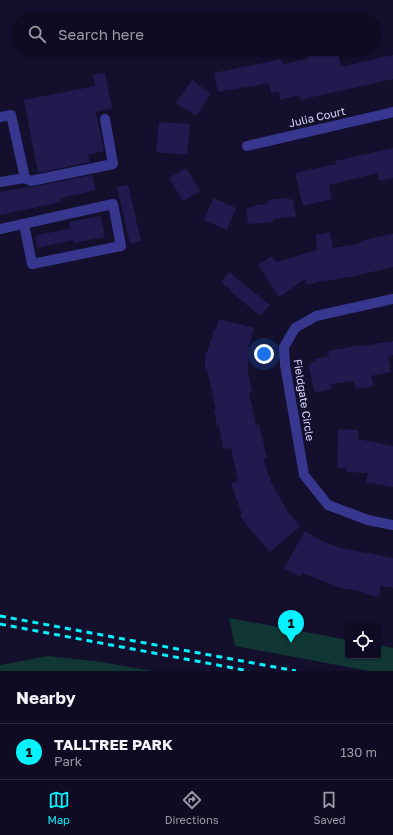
<!DOCTYPE html>
<style>
body{margin:0;font-family:"Golos Text",sans-serif;background:#17142a;color:#f1f3f6}
.controls{position:absolute;right:12px;bottom:12px;display:grid;overflow:hidden;border-radius:4px;box-shadow:0 1px 3px #0004}
.controls button{width:36px;height:36px;display:grid;place-items:center;padding:0;border:0;border-bottom:1px solid #2e2b40;background:#0e0b22;color:#f1f3f6;font:20px sans-serif}
.you{position:absolute;left:264px;top:354px;width:14px;height:14px;margin:-10px;border:3px solid #fff;border-radius:50%;background:#1a73e8;box-shadow:0 0 0 6px #1a73e833}
.badge{display:grid;place-items:center;width:26px;height:26px;border-radius:50%;background:#07f1ff;color:#111;font-size:13px;font-weight:700}
.pin{position:absolute;translate:-50% -33px;filter:drop-shadow(0 1px 2px #0008)}
.pin::after{content:'';position:absolute;top:21px;width:14px;height:12px;background:inherit;clip-path:polygon(0 0,100% 0,50% 100%)}
.list{margin:0;padding:0;list-style:none}
h2{display:flex;justify-content:space-between;align-items:center;height:52px;margin:0;padding:0 16px;font-size:17px}
h2 small{font-size:13px;font-weight:400;color:#9b9ba5}
.list li{display:grid;grid-template-columns:26px 1fr auto;gap:12px;align-items:center;box-sizing:border-box;height:56px;padding:0 16px;border-top:1px solid #2e2b40}
.list b{display:block;font-size:15px;white-space:nowrap}
.list p{margin:0;font-size:13px;white-space:nowrap;color:#9b9ba5}
.list em{font-size:13px;font-style:normal;color:#9b9ba5}
.icon{flex:none;width:22px;height:22px;fill:none;stroke:currentColor;stroke-width:2;stroke-linecap:round;stroke-linejoin:round}
.map{position:relative;flex:none;width:393px;height:671px;overflow:hidden}
.search{position:absolute;background:#0e0b22;box-shadow:0 1px 3px #0004;left:12px;right:12px;top:12px;height:44px;display:flex;align-items:center;gap:10px;box-sizing:border-box;padding:0 14px;border-radius:22px;color:#9b9ba5;font-size:15px}
.sheet{height:108px;background:#0e0b22}
nav{display:flex;justify-content:space-around;align-items:center;box-sizing:border-box;height:56px;border-top:1px solid #2e2b40;background:#0e0b22;font-size:11px;color:#9b9ba5}
nav a{display:grid;justify-items:center;gap:2px}
nav .on{color:#07f1ff}
.map>svg:first-child{display:block}
</style>
<div class="map">
<svg width="393" height="671" viewBox="0 0 393 671">
<rect width="100%" height="100%" fill="#130f2d"/>
<!-- green -->
<g fill="#113734">
<polygon points="229,618 348,640 348,656 378,656 378,645 393,648 393,671 369,671 235,646"/>
<polygon points="48,656 102,662 151,671 0,671 0,665"/>
</g>
<!-- building -->
<g fill="#221a4f">
<polygon points="337,49 341,67 393,55 393,79 300,100 299,95 280,100 279,92 271,93 269,83 218,92 214,73 281,59 283,64 308,59 307,56"/>
<polygon points="105,73 112,108 96,112 104,151 88,155 90,162 38,173 24,100 95,86 93,75"/>
<polygon points="192,80 211,94 196,116 176,103"/>
<polygon points="159,122 190,124 187,155 156,152"/>
<polygon points="393,148 393,178 379,181 378,173 329,185 332,199 303,206 295,173 336,164 335,161"/>
<polygon points="186,168 200,191 183,201 169,178"/>
<polygon points="92,175 96,190 60,198 61,202 0,215 0,192 28,187 32,187"/>
<polygon points="128,185 141,241 130,244 117,187"/>
<polygon points="213,198 236,208 227,230 204,220"/>
<polygon points="285,198 293,200 296,216 273,219 273,222 248,224 246,208 253,207 255,205 267,204 269,200"/>
<polygon points="101,216 105,237 74,243 73,240 37,248 35,236 71,228 69,222"/>
<polygon points="330,232 333,248 359,244 359,243 364,242 364,240 393,234 393,267 355,276 325,281 325,280 307,285 305,279 279,297 258,265 272,256 276,262 317,250 316,235"/>
<polygon points="229,272 270,305 260,316 229,290 230,289 221,282"/>
<polygon points="219,319 254,328 248,350 248,371 252,392 249,393 256,425 259,424 267,458 263,459 272,484 288,512 300,526 270,552 248,527 240,515 242,514 231,483 238,481 231,448 223,449 219,425 217,426 214,410 216,410 207,369 205,369 205,353 207,353 214,329 216,330"/>
<polygon points="393,341 393,355 388,356 391,372 371,376 374,386 356,389 354,381 331,384 332,389 315,393 308,364 316,362 315,359 329,356 328,351 361,345 362,346"/>
<polygon points="338,429 358,430 358,439 393,446 393,487 366,482 368,473 346,472 346,468 337,468"/>
<polygon points="305,531 322,541 341,548 393,558 393,588 381,586 379,597 364,594 364,592 341,588 302,573 300,577 284,568"/>
</g>
<g fill="none" stroke-linecap="round" stroke-linejoin="round">
<!-- minor -->
<g stroke="#37378f" stroke-width="10">
<polyline points="0,117 11,115 25,178 0,182"/>
<polyline points="247,146 393,112"/>
<polyline points="25,178 31,181 113,164 105,119"/>
<polyline points="0,229 113,204 121,246 32,264 24,224"/>
<polyline points="393,299 316,316 295,328 284,347 285,365 304,475 328,505 368,520 393,525"/>
</g>
<!-- rail -->
<g stroke="#07f1ff" stroke-width="3" stroke-dasharray="6 5" stroke-linecap="butt">
<polyline points="0,616 296,671"/>
<polyline points="0,624 249,671"/>
</g>
</g>
<g text-anchor="middle" stroke-width="4" stroke-linejoin="round" paint-order="stroke">
<!-- street labels -->
<g font-size="11" fill="#dddbff" stroke="#130f2d">
<text transform="translate(317 117) rotate(-13)" y="4">Julia Court</text>
<text transform="translate(304 400) rotate(81)" y="4">Fieldgate Circle</text>
</g>
</g>
</svg>
<div class="controls">
<button><svg class="icon" aria-label="locate" viewBox="0 0 24 24"><circle cx="12" cy="12" r="6"/><path d="M12 2v4M12 18v4M2 12h4M18 12h4"/></svg></button>
</div>
<div class="you"></div>
<div class="pin badge" style="left:291px;top:643px">1</div>
<div class="search"><svg class="icon" aria-label="search" viewBox="0 0 24 24"><circle cx="10" cy="10" r="6"/><path d="M15 15l6 6"/></svg>Search here</div>
</div>
<section class="sheet">
<h2>Nearby<small></small></h2>
<ul class="list">
<li><span class="badge">1</span><div><b>TALLTREE PARK</b><p>Park</p></div><em>130 m</em></li>
</ul>
</section>
<nav>
<a class="on"><svg class="icon" aria-label="map" viewBox="0 0 24 24"><path d="M3 6l6-2 6 2 6-2v14l-6 2-6-2-6 2zM9 4v14M15 6v14"/></svg>Map</a>
<a><svg class="icon" aria-label="directions" viewBox="0 0 24 24"><path d="M12 3l9 9-9 9-9-9zM9 14v-3h6M13 9l2 2-2 2"/></svg>Directions</a>
<a><svg class="icon" aria-label="saved" viewBox="0 0 24 24"><path d="M7 4h10v16l-5-4-5 4z"/></svg>Saved</a>
</nav>
